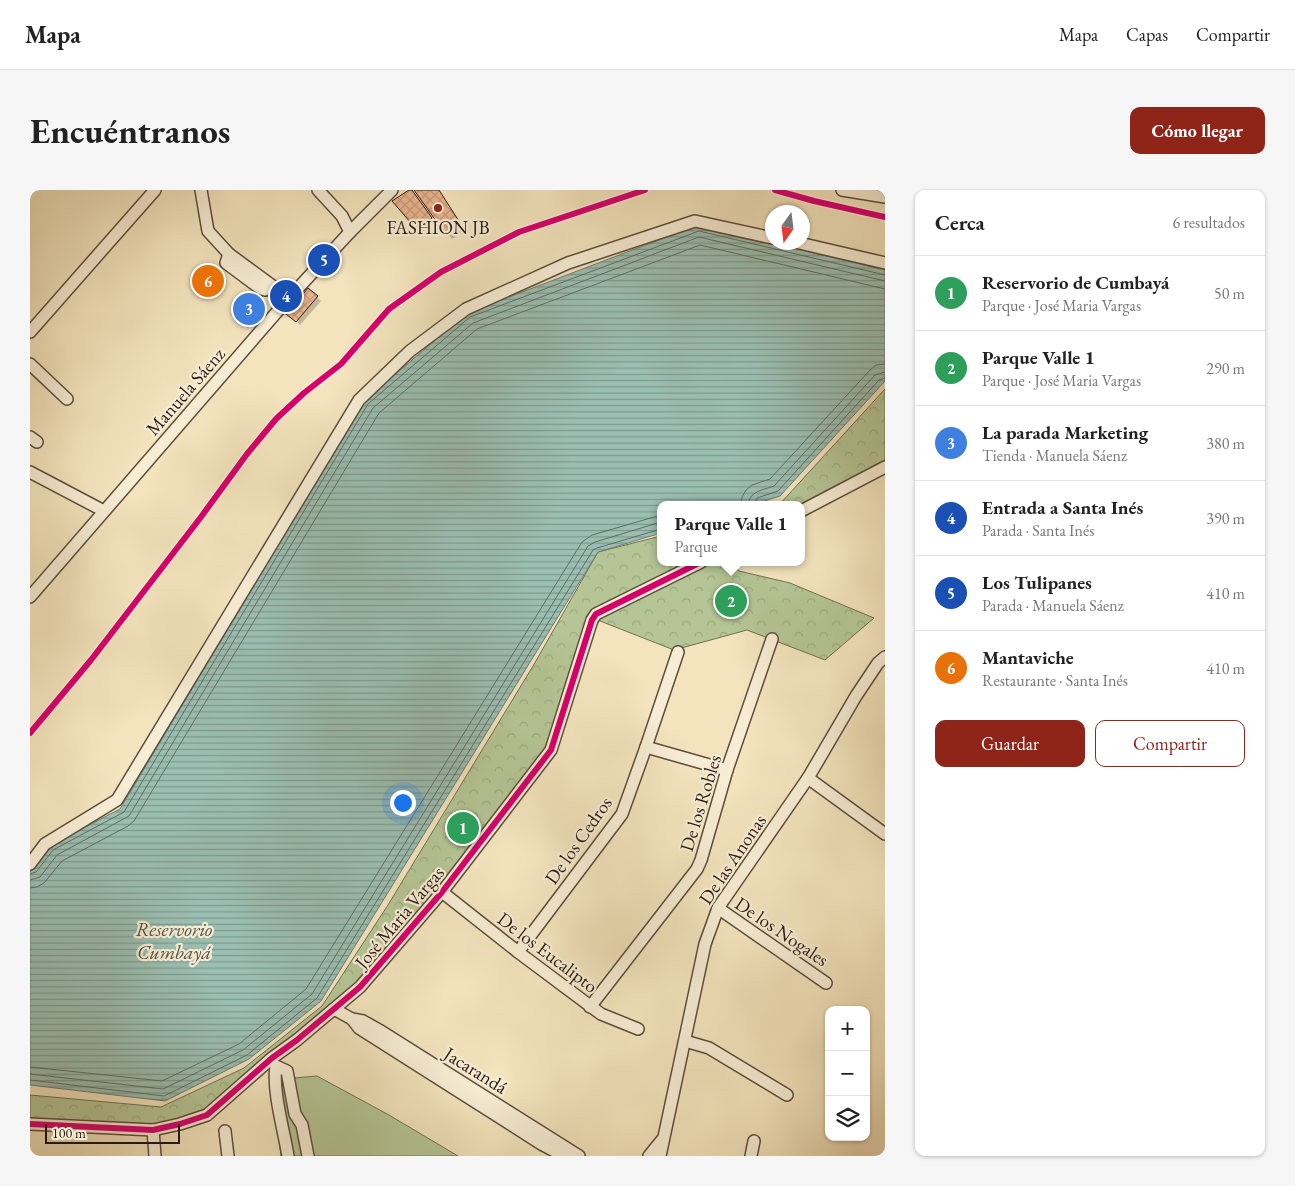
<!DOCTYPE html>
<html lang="es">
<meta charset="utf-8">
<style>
body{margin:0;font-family:"EB Garamond",serif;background:#f6f6f6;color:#222}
.controls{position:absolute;right:15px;bottom:15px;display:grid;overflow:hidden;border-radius:10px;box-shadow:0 1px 4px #0004}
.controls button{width:45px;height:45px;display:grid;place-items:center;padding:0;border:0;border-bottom:1px solid #e0e0e0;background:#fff;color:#222;font:25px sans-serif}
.compass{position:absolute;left:735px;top:15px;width:45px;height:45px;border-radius:50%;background:#fff;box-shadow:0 1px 4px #0004;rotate:194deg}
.scale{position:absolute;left:15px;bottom:12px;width:135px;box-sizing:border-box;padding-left:5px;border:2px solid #2b1b14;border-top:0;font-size:14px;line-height:18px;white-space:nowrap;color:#2b1b14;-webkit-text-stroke:4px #f7edd4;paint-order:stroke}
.you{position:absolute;left:372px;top:612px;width:18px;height:18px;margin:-12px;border:4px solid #fff;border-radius:50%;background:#1a73e8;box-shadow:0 0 0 8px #1a73e833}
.badge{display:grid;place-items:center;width:32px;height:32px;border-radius:50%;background:#8f2418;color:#fff;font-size:16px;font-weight:700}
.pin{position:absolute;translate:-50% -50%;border:2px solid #fff;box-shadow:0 1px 5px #0006}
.popup{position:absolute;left:627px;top:311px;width:148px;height:65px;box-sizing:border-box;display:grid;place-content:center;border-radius:10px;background:#fff;filter:drop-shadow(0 1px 4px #0005);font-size:16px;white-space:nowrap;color:#767676}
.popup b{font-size:19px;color:#222}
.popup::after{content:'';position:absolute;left:50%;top:100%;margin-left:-10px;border:10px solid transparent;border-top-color:#fff}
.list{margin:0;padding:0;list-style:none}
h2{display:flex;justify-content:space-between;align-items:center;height:65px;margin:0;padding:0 20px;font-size:21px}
h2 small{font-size:16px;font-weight:400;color:#767676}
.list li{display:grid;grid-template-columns:32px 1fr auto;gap:15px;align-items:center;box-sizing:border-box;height:75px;padding:0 20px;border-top:1px solid #e0e0e0}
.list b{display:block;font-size:19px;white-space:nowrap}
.list p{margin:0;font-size:16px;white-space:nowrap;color:#767676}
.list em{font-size:16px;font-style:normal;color:#767676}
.actions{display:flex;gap:10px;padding:15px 20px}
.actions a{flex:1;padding:11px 0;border:1px solid #8f2418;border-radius:10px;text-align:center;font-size:18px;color:#8f2418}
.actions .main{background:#8f2418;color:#fff}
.icon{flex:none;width:28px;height:28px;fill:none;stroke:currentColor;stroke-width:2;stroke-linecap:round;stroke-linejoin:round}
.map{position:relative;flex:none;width:855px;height:966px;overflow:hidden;border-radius:10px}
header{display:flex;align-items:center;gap:30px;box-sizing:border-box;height:70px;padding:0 25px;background:#fff;border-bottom:1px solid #e0e0e0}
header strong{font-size:24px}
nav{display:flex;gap:28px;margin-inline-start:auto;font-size:18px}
.intro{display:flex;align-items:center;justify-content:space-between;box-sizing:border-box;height:120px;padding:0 30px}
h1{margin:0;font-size:35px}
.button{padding:12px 22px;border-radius:10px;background:#8f2418;color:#fff;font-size:18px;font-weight:700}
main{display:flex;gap:30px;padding:0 30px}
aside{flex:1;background:#fff;border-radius:10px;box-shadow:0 1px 4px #0004}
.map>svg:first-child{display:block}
</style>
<header>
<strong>Mapa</strong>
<nav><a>Mapa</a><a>Capas</a><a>Compartir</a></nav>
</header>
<div class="intro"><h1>Encuéntranos</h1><a class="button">Cómo llegar</a></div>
<main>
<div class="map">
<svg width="855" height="966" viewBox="0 0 855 966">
<defs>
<pattern id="park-crowns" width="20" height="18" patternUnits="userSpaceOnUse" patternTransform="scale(1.25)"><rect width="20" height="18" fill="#b5c595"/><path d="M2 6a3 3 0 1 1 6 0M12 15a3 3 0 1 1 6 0" fill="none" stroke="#9ca980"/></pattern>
<pattern id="water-rules" width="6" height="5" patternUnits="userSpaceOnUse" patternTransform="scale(1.25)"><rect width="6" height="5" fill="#9bbfb2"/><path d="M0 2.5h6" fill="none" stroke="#7f9a90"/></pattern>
<pattern id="building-cross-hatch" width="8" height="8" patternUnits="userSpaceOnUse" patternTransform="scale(1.25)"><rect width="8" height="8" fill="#e7b38c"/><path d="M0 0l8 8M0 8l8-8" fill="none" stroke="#c69978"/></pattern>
</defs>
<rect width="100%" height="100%" fill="#f3e4bd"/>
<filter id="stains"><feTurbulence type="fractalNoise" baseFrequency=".004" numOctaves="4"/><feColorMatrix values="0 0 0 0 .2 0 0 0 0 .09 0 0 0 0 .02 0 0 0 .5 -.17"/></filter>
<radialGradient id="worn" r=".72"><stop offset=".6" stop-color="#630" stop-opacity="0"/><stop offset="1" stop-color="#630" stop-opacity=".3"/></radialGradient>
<!-- grass -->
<polygon fill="#b5c595" stroke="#707054" points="287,886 359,925 428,966 251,966 243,897 252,889"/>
<!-- park -->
<g fill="url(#park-crowns)" stroke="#707054">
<polygon points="855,199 855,270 771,315 749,315"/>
<polygon points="631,346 631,372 662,372 561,422 518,560 365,766 282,842 171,923 120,938 0,928 0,905 131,917 214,878 292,816 358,715 503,476 568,362"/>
<polygon points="674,372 701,372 709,381 760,393 844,428 795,470 717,440 644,460 565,429"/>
</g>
<!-- water -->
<polygon fill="url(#water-rules)" stroke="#6e7d73" points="668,35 855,80 855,191 750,306 722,315 631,315 631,343 568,362 291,811 219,869 135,911 0,895 0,682 19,656 90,619 334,211 437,123"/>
<!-- shadow -->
<g fill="#0003">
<polygon points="385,0 409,0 436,41 422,49"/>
<polygon points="384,4 405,32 391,43 388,39"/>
<polygon points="278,99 291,111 270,135 258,123"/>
</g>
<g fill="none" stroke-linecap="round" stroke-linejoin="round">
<!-- shore -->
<g stroke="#636d63" stroke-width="1">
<polyline points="711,315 712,307 716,300 722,295 740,289 840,180 846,175 855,174"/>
<path d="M718 315C719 301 733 300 744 296L845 185 855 182"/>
<polyline points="724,315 727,308 748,301 849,190 855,188"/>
<polyline points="0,684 6,682 23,660 94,622 338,214 440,127 669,41 855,85"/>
<polyline points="0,690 10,687 27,665 99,626 343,218 443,133 669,47 855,91"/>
<polyline points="0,698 7,697 14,693 32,671 98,636 104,631 349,223 447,139 670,55 855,99"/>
<polyline points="0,877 132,891 209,854 276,799 552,352 562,345 631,325"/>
<polyline points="0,884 133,899 213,860 282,804 558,356 565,352 631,332"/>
<polyline points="0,890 134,906 217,865 287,808 563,360 567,358 631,339"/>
</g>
</g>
<!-- building -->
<g fill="url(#building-cross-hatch)" stroke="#2b1b14">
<polygon points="379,0 382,0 402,28 387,40 362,11"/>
<polygon points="384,0 409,0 432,36 416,45"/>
<polygon points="278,98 288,106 266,132 256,124"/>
</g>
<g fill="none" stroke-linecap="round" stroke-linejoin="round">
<defs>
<g id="minor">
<polyline points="171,0 178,41 199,64 259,108"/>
<polyline points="288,0 312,26 320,42"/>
<polyline points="812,0 855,7"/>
<polyline points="765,52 855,73"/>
<polyline points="199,64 196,73 231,99 235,100 239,94"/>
<polyline points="0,142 125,0"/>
<polyline points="0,174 37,209"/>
<polyline points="0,247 7,252"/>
<polyline points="0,282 74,321"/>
<polyline points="771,321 855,277"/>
<polyline points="0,407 259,108 320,42 362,0"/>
<polyline points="616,557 697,580"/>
<polyline points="778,588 855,644"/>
<polyline points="0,674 15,654 87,610 329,210 380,161 436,119 538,73 665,31 742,48"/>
<polyline points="412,702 488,762 571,824 608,839"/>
<polyline points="688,718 796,793"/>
<polyline points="488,762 592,624 616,557 648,462"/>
<polyline points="560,817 667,679 671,670 697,580 742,449"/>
<polyline points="304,819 322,829 333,831 349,840 549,966"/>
<polyline points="322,829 329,838 513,955 534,966"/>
<polyline points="655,851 679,858 757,905"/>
<polyline points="0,934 123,940 150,934 177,925 242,868 267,850 330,797 412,702 521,560 562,430 566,424 671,372"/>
<polyline points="123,940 125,966"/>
<polyline points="195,941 198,966"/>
<path d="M258 966C254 941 242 900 246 876L257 881 265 924 272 935 278 966"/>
<polyline points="619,966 632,950"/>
<polyline points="630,966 675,754 688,718 778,588 826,506 848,473 855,467"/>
<polyline points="721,966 724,951"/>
</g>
</defs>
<!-- minor casing -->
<use href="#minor" stroke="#5d4d3e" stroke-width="14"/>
<!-- minor -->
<use href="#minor" stroke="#f7edd4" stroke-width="11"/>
<defs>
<g id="cycleway">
<polyline points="745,0 784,11 855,27"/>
<polyline points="0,543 61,470 171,327 217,264 246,229 274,203 311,174 359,119 411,82 489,42 615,0"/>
<polyline points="0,934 123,940 150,934 177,925 242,868 267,850 330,797 412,702 521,560 562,430 566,424 671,372"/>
</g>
</defs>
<!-- cycleway casing -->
<use href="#cycleway" stroke="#f7edd4" stroke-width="9"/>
<!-- cycleway -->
<use href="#cycleway" stroke="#d6006c" stroke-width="6"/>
</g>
<!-- markers -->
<circle fill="#8f2418" stroke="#f7edd4" stroke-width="2" cx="408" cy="18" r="5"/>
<g text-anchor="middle" stroke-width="4.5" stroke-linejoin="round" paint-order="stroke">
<!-- poi labels -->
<g font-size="19" fill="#2b1b14" stroke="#f7edd4">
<text x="408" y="44">FASHION JB</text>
</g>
<!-- street labels -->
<g font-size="19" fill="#2b1b14" stroke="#f7edd4">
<text transform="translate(155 201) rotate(-49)" y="7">Manuela Sáenz</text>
<text transform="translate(670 613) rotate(-73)" y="7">De los Robles</text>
<text transform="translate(548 650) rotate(-55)" y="7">De los Cedros</text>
<text transform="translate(702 669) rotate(-56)" y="7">De las Anonas</text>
<text transform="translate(369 727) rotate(-50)" y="7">José Maria Vargas</text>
<text transform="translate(752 741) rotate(34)" y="7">De los Nogales</text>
<text transform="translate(518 762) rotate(37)" y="7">De los Eucalipto</text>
<text transform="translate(446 880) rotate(32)" y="7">Jacarandá</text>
</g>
<!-- water labels -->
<g font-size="20" font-style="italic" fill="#52544b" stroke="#f7edd4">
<text x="144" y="746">Reservorio<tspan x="144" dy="23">Cumbayá</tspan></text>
</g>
</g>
<rect width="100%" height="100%" filter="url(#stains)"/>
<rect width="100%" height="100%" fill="url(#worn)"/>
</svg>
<div class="controls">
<button>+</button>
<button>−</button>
<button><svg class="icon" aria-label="layers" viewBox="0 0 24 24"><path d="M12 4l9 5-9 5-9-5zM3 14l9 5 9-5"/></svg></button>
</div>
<svg class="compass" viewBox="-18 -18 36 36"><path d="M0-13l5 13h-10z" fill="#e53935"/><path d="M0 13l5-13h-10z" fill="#767676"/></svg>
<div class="scale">100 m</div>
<div class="you"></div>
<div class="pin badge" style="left:433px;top:638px;background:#2e9e5b">1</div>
<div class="pin badge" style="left:701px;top:411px;background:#2e9e5b">2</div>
<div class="popup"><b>Parque Valle 1</b>Parque</div>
<div class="pin badge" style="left:219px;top:119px;background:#3f7fe0">3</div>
<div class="pin badge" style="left:256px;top:106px;background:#1a4fb4">4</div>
<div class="pin badge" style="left:294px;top:70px;background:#1a4fb4">5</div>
<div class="pin badge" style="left:178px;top:91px;background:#e8710a">6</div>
</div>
<aside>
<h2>Cerca<small>6 resultados</small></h2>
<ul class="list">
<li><span class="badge" style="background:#2e9e5b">1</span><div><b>Reservorio de Cumbayá</b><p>Parque · José Maria Vargas</p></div><em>50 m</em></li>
<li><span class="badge" style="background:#2e9e5b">2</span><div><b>Parque Valle 1</b><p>Parque · José Maria Vargas</p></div><em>290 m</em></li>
<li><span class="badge" style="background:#3f7fe0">3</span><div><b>La parada Marketing</b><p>Tienda · Manuela Sáenz</p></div><em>380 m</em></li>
<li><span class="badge" style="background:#1a4fb4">4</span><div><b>Entrada a Santa Inés</b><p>Parada · Santa Inés</p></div><em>390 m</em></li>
<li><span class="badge" style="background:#1a4fb4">5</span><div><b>Los Tulipanes</b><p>Parada · Manuela Sáenz</p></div><em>410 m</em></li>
<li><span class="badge" style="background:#e8710a">6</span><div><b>Mantaviche</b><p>Restaurante · Santa Inés</p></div><em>410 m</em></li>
</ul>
<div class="actions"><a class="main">Guardar</a><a>Compartir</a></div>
</aside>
</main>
